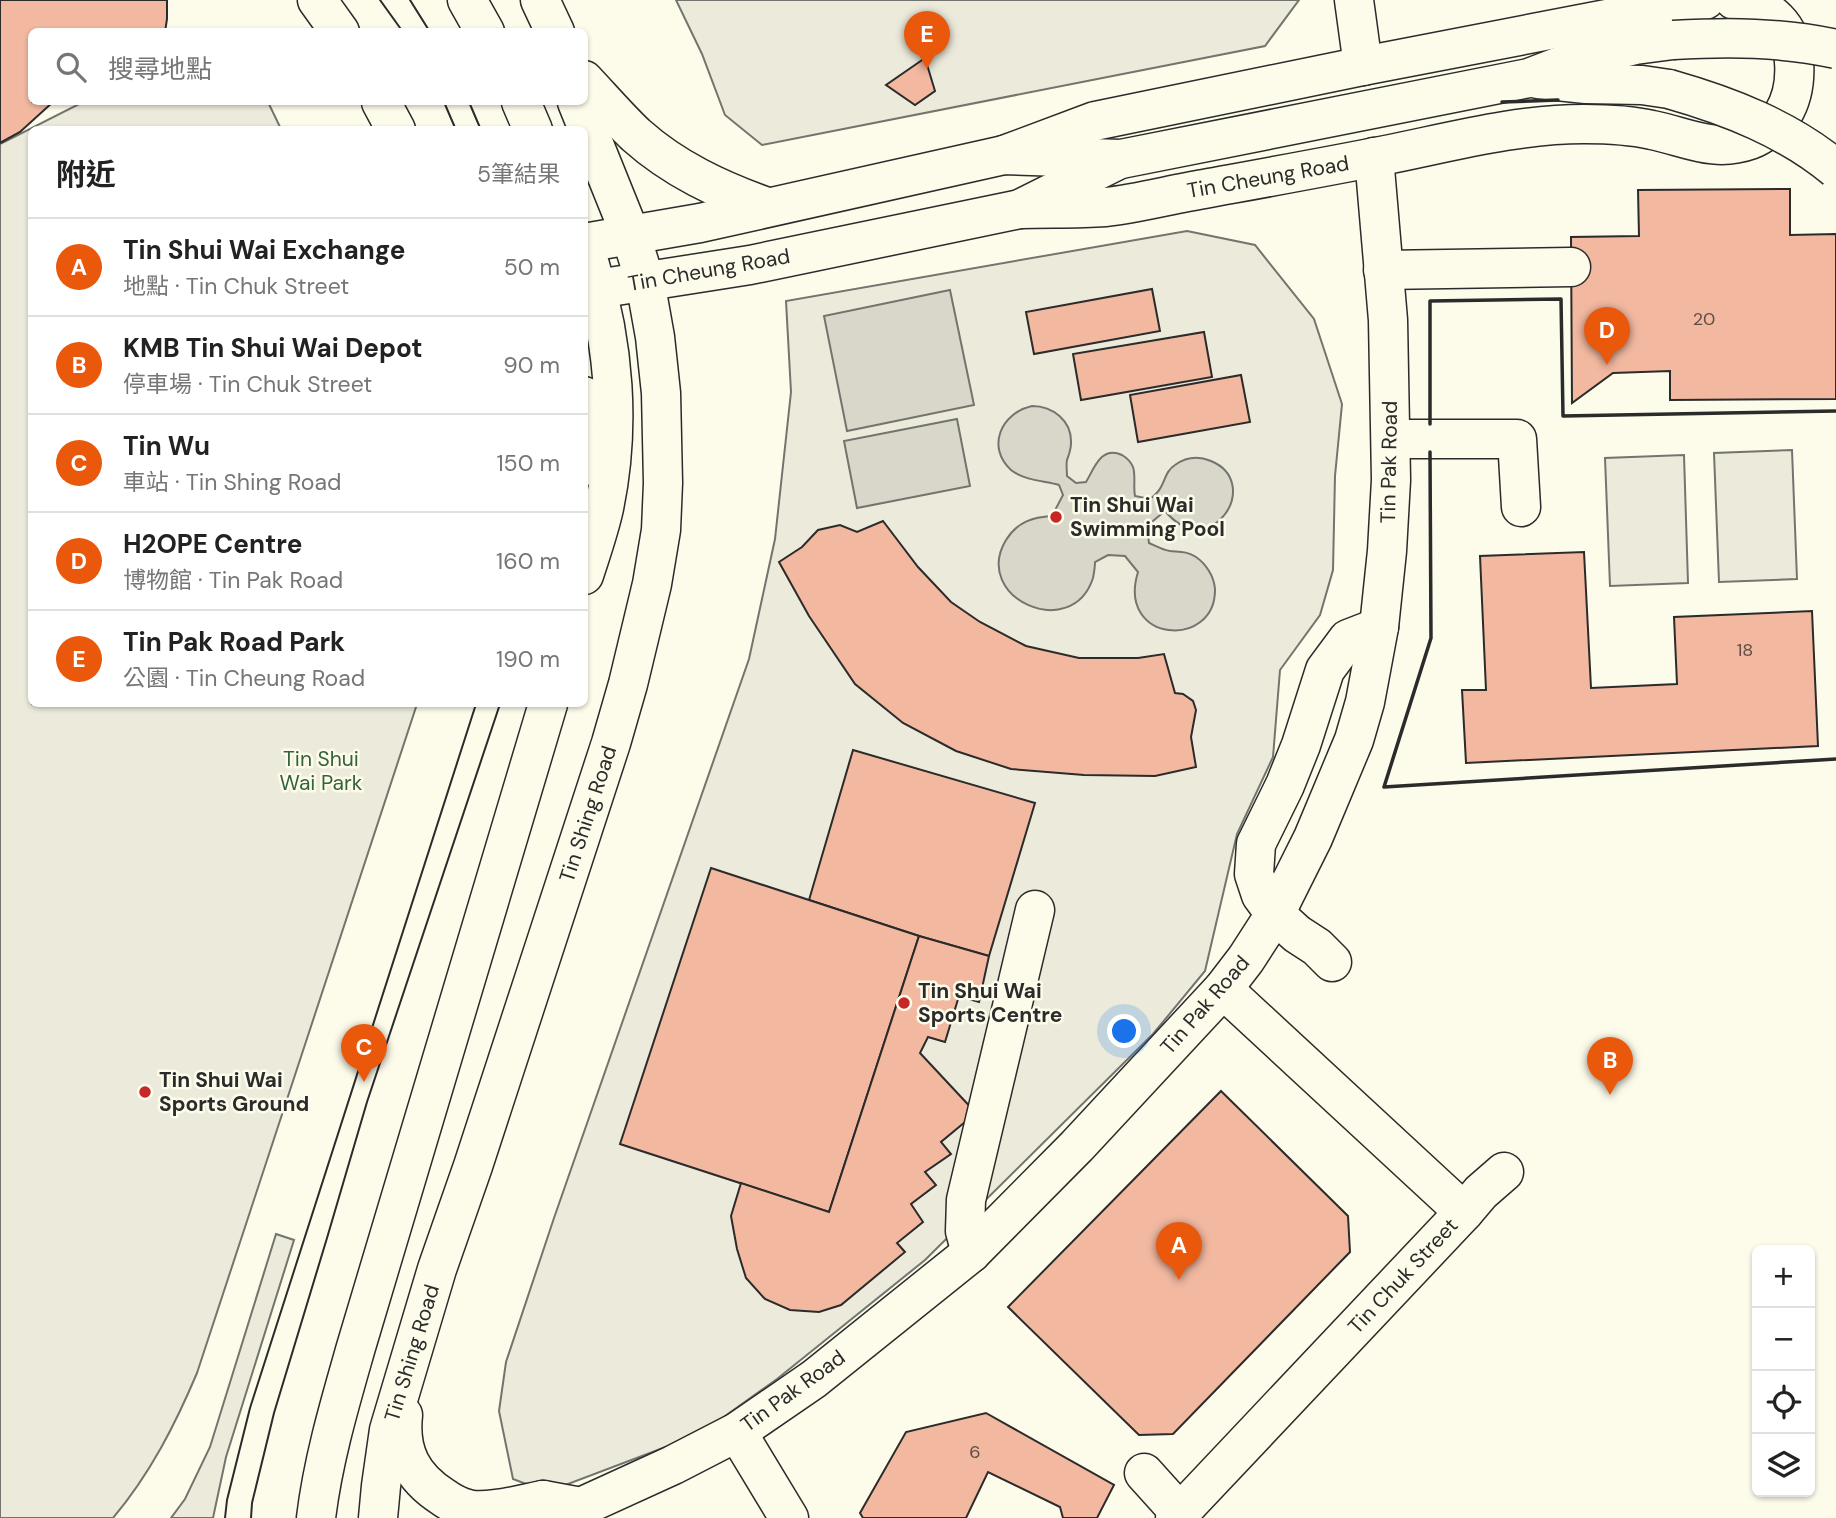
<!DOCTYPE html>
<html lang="zh-TW">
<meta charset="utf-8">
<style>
body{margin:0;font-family:"DM Sans","Noto Sans TC",sans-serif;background:#f6f6f6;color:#222}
.controls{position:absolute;right:21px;bottom:21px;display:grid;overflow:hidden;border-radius:10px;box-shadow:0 2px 5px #0004}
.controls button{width:63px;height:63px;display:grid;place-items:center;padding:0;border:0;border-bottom:2px solid #e0e0e0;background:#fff;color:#222;font:35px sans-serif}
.you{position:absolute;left:1125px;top:1032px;width:24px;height:24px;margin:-18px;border:5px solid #fff;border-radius:50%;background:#1a73e8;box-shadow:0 0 0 10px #1a73e833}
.badge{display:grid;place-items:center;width:46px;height:46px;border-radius:50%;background:#ea580c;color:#fff;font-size:23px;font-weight:700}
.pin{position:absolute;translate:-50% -58px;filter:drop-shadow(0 2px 4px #0008)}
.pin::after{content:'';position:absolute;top:37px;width:24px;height:21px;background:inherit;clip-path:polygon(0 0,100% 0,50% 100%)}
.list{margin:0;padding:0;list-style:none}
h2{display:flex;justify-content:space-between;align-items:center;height:91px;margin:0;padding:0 28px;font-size:30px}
h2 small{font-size:23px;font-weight:400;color:#767676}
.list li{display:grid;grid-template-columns:46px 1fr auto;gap:21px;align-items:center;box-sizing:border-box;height:98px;padding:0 28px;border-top:2px solid #e0e0e0}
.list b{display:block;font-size:26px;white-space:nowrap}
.list p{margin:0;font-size:23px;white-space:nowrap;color:#767676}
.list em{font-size:23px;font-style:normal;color:#767676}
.icon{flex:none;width:38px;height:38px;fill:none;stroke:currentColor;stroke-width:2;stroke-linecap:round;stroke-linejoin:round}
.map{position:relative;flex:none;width:1836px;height:1518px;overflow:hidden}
.search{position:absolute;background:#fff;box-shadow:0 2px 5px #0004;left:28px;top:28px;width:560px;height:77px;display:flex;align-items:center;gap:18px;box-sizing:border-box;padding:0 24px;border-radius:10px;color:#767676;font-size:26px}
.panel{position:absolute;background:#fff;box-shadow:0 2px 5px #0004;left:28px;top:126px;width:560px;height:581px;border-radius:10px}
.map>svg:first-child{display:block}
</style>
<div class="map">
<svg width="1836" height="1518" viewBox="0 0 1836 1518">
<rect width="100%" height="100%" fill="#fdfbea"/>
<!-- green -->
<g fill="#ecebdb" stroke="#74746e" stroke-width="2">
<polygon points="676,0 1299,0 1265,46 762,145 725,115 702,54"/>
<path d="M83 102H268L281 129 32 130V704H417L197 1373C175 1425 150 1474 113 1518H0V144Z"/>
<polygon points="1187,231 1255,245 1314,319 1342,404 1335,476 1333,570 1320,615 1280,670 1273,757 1237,834 1205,971 1153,1034 925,1260 777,1379 700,1434 547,1492 513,1479 499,1411 506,1362 554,1218 749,659 775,539 791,392 786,301"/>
<polygon points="1792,450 1797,579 1719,582 1714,453"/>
<polygon points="1684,455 1688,583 1610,586 1605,458"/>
<polygon points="276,1234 294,1240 226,1457 213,1518 171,1518 185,1499 210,1447"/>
</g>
<!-- water -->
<g fill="#d8d7c9" stroke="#74746e" stroke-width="2">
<polygon points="950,290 974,405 847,431 824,316"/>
<path d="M1032 406C1053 406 1072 421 1071 443 1071 450 1069 454 1067 460 1066 465 1067 471 1067 476L1076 483 1086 482C1094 469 1101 445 1122 455 1127 458 1131 462 1133 467 1136 476 1133 486 1135 496L1150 499C1154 496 1159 491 1161 487 1166 478 1166 471 1175 465 1186 457 1199 456 1211 461 1264 483 1210 565 1165 511L1147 526 1149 543C1156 546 1163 550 1170 551 1179 552 1187 551 1196 557 1206 564 1214 576 1215 589 1216 650 1116 643 1138 572L1125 556 1108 555 1095 562C1095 567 1094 573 1093 578 1072 643 971 598 1006 540 1017 522 1033 517 1052 516L1063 495 1059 485C1044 481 1023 480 1011 470 986 447 1001 413 1032 406Z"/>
<polygon points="957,419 970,486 857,508 844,441"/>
</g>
<!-- building -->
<g fill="#f2b8a0" stroke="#2b2b2b" stroke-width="2">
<polygon points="0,0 167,0 167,19 165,32 32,32 32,102 53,102 20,132 0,143"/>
<polygon points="925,58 935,91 915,105 886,85"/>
<polygon points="1790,189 1790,235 1836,234 1836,399 1670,400 1670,371 1613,373 1572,403 1571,237 1639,236 1638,190"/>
<polygon points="1152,289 1160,331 1034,354 1026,312"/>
<polygon points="1204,332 1212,377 1081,400 1073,354"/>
<polygon points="1241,375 1250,422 1138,442 1130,395"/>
<polygon points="883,521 918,567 951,602 980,622 1026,646 1079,658 1138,658 1164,654 1175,693 1183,694 1193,701 1196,710 1191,737 1196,767 1155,776 1084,775 1011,769 956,751 903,723 855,684 809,616 779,562 802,547 818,530 840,525 857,532"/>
<polygon points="1584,552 1591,688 1677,684 1674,617 1812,611 1818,746 1466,763 1462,690 1486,690 1480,556"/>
<polygon points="853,750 1035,803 989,956 919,936 809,900"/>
<polygon points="711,868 919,936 829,1212 620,1144"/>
<polygon points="919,936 989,956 979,1002 959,996 945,1042 928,1037 920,1053 976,1113 941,1142 951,1154 925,1172 936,1185 911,1204 923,1222 897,1243 905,1252 841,1305 819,1312 790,1310 765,1299 746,1278 737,1249 731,1216 741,1183 829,1212"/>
<polygon points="1221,1091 1348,1216 1350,1252 1173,1434 1139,1435 1008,1307"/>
<polygon points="986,1413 1114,1485 1097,1518 1063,1518 1060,1507 988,1472 966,1518 863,1518 860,1513 906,1432"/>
</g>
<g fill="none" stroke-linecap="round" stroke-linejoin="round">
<defs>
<g id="minor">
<polyline points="317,0 340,32"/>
<polyline points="1354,0 1363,66"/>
<polyline points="381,102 396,130"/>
<polyline points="1004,155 1095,121 1363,66 1705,0"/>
<path d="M1020 209C1048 208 1077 209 1105 207 1136 204 1173 194 1204 189 1264 178 1325 167 1386 155 1451 142 1517 124 1584 124 1606 124 1630 125 1652 130 1687 137 1714 153 1750 140 1761 136 1777 124 1783 114 1799 88 1799 42 1777 20 1766 8 1749 3 1734 0"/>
<polyline points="1383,270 1571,267"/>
<polyline points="1391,439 1517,439 1521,507"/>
<polyline points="1332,962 1317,947 1297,934 1275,914 1261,895 1254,874 1256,844 1285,785 1301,745 1325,670 1348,639 1379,627"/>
<polyline points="1464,1212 1481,1192 1504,1172"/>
<polyline points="971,1253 965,1231 966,1200 1035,910"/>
<polyline points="737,1432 789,1518"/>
<polyline points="1144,1473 1180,1513"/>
<polyline points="511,1510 543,1500 581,1507 673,1465 737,1432 814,1379 971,1253 1077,1146 1223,989 1246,959 1275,914 1313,838 1354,740 1365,702 1379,627 1387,551 1391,480 1388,320 1374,157"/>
<polyline points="1175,1518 1464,1212 1223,989"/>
</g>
<g id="major">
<polyline points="467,0 485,32"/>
<polyline points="540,0 555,32"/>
<polyline points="1538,79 1586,84 1642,85 1669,89"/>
<path d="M584 80C601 98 618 118 636 135 674 169 719 190 767 207"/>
<polyline points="521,102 533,130"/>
<polyline points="584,243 700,223 1004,155 1121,159 1529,78 1581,58 1635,45 1673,40"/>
<polyline points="584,291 750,265 1020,209 1116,161"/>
<polyline points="584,396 591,448 591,466"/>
<path d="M584 575C591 553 599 531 604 508 621 427 614 343 590 265"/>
<path d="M403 1415C399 1452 412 1477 443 1497 450 1502 459 1507 468 1509 487 1514 523 1504 543 1500"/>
<path d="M316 1518C323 1460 340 1403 356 1347L548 704"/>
<polyline points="378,1518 381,1486 389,1430 437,1269 473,1166 611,743 628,684 652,584 661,530 663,483 661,393 655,337 645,281 631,236 577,102"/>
</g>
</defs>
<!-- minor casing -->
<use href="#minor" stroke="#2b2b2b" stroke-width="41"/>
<!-- major casing -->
<use href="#major" stroke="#2b2b2b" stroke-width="41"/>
<!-- minor -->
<use href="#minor" stroke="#fdfbea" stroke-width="38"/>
<!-- major -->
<use href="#major" stroke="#fdfbea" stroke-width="38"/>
<!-- tram -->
<g stroke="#2b2b2b" stroke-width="2">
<polyline points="380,0 403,32"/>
<polyline points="410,0 430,32"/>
<polyline points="444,102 456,130"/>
<polyline points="469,102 481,130"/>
<polyline points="225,1518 227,1500 250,1408 476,704"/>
<polyline points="251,1518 252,1503 274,1413 327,1238 367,1102 500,704"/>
</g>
<defs>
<g id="major-bridge">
<path d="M1673 40C1728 37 1782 37 1836 49"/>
<path d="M1669 89C1729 106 1788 129 1836 169"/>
</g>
</defs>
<!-- major-bridge casing -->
<use href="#major-bridge" stroke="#2b2b2b" stroke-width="41" stroke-linecap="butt"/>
<!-- major-bridge -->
<use href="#major-bridge" stroke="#fdfbea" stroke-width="38"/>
<!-- wall -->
<g stroke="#2b2b2b" stroke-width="3.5">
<polyline points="1502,102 1558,100"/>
<polyline points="1430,424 1430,301 1561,299 1563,416 1836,411"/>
<polyline points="1430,452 1431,638 1384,787 1836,759"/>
</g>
</g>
<!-- markers -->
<g fill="#c62828" stroke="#fdfbea" stroke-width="2.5">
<circle cx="1056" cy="517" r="7"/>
<circle cx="904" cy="1003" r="7"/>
<circle cx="145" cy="1092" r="7"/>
</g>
<g text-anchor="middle" stroke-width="5" stroke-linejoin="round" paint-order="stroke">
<!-- number labels -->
<g font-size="18" fill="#5d4e48">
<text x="1704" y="325">20</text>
<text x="1745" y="656">18</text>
<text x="975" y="1458">6</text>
</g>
<!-- street labels -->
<g font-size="21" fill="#2b2b2b" stroke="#fdfbea">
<text transform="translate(1268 177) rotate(-10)" y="7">Tin Cheung Road</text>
<text transform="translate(709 270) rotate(-10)" y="7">Tin Cheung Road</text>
<text transform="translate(1389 462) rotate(-89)" y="7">Tin Pak Road</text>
<text transform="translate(588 814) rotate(-72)" y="7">Tin Shing Road</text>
<text transform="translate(1205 1005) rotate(-49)" y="7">Tin Pak Road</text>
<text transform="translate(1403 1276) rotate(-47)" y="7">Tin Chuk Street</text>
<text transform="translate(412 1353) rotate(-73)" y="7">Tin Shing Road</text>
<text transform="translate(793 1391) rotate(-36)" y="7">Tin Pak Road</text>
</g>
<!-- poi labels -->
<g font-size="21" font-weight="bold" fill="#2b2b2b" stroke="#fdfbea" text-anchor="start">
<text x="1070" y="512">Tin Shui Wai<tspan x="1070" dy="24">Swimming Pool</tspan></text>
<text x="918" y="998">Tin Shui Wai<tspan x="918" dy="24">Sports Centre</tspan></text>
<text x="159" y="1087">Tin Shui Wai<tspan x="159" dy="24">Sports Ground</tspan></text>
</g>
<!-- park labels -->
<g font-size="21" fill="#34623c" stroke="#fdfbea">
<text x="321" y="766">Tin Shui<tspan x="321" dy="24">Wai Park</tspan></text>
</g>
</g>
</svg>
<div class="controls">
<button>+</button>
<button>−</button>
<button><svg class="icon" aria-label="locate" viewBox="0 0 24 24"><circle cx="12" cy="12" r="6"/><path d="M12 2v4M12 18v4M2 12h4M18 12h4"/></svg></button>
<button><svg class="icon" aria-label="layers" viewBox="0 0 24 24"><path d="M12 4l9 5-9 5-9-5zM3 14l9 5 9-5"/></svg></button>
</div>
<div class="you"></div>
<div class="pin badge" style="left:1179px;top:1280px">A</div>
<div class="pin badge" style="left:1610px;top:1095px">B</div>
<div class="pin badge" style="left:364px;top:1082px">C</div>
<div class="pin badge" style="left:1607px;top:365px">D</div>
<div class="pin badge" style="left:927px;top:69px">E</div>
<div class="search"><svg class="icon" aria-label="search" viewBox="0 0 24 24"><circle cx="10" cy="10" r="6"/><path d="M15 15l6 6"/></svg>搜尋地點</div>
<section class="panel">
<h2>附近<small>5筆結果</small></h2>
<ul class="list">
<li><span class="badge">A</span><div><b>Tin Shui Wai Exchange</b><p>地點 · Tin Chuk Street</p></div><em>50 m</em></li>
<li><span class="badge">B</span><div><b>KMB Tin Shui Wai Depot</b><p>停車場 · Tin Chuk Street</p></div><em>90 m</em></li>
<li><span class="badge">C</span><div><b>Tin Wu</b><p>車站 · Tin Shing Road</p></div><em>150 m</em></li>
<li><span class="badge">D</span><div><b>H2OPE Centre</b><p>博物館 · Tin Pak Road</p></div><em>160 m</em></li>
<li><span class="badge">E</span><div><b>Tin Pak Road Park</b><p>公園 · Tin Cheung Road</p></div><em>190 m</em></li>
</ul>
</section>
</div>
